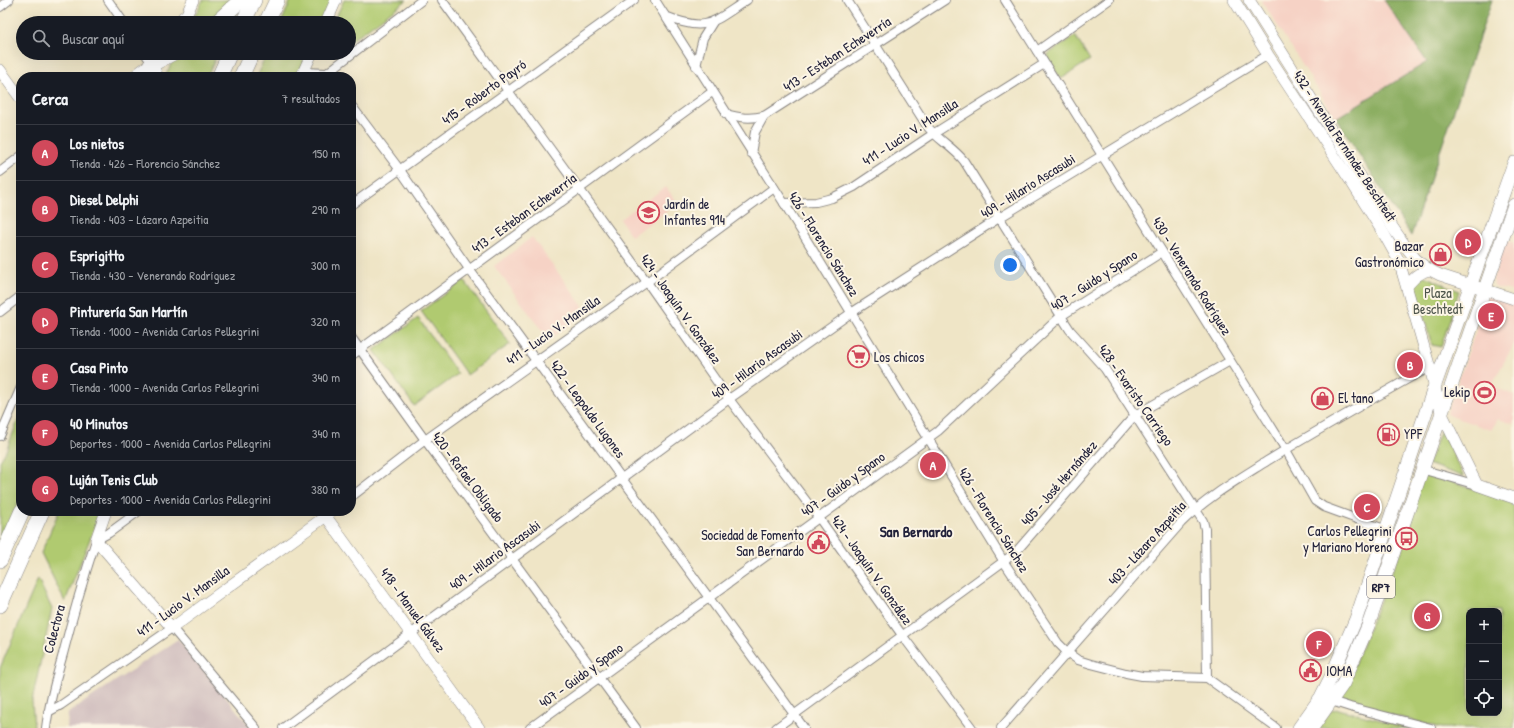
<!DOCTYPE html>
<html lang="es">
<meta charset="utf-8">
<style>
body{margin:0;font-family:"Patrick Hand",sans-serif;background:#242831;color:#f1f3f6}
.controls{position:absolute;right:12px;bottom:12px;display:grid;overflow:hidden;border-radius:8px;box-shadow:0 4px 16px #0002}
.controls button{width:36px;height:36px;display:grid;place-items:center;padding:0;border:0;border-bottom:1px solid #363941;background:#171b24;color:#f1f3f6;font:20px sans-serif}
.you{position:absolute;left:1010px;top:265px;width:14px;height:14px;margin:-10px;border:3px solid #fff;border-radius:50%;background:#1a73e8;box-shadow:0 0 0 6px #1a73e833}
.badge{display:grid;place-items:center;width:26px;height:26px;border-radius:50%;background:#d1495b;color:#fff;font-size:13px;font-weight:700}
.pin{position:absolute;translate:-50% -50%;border:2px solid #fff;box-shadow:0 1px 4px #0006}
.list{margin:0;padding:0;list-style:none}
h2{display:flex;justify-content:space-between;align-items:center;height:52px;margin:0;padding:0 16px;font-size:17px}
h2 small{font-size:13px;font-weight:400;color:#9ea1a6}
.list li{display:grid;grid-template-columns:26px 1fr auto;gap:12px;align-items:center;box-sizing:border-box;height:56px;padding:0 16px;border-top:1px solid #363941}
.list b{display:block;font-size:15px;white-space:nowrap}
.list p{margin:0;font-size:13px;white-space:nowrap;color:#9ea1a6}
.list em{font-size:13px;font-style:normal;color:#9ea1a6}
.icon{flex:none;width:22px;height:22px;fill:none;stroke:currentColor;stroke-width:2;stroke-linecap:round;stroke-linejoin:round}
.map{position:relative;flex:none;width:1514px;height:728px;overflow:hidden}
.search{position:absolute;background:#171b24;box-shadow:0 4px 16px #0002;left:16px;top:16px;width:340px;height:44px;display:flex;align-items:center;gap:10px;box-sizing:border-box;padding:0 14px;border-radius:22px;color:#9ea1a6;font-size:15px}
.panel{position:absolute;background:#171b24;box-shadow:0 4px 16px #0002;left:16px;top:72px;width:340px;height:444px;border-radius:16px}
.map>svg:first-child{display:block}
</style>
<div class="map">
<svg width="1514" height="728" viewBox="0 0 1514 728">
<rect width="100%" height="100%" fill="#fcf5e5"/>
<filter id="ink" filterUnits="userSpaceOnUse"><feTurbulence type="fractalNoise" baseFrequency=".025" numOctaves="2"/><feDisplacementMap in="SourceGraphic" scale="8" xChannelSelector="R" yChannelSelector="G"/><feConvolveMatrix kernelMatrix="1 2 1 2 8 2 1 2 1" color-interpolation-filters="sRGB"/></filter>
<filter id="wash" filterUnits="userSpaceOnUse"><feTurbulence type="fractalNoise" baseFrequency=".012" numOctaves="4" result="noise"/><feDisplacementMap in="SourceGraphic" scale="16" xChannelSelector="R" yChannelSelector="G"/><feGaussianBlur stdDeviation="0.9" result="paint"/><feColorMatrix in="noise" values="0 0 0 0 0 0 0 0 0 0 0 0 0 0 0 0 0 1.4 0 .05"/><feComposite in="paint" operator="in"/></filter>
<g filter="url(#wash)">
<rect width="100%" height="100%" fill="#efe5c6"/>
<!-- built -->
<g fill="#f6d2c5">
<polygon points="1261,0 1384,0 1428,62 1336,118"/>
<polygon points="666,187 678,204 631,236 620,219"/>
<polygon points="532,237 587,312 549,340 494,266"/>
<polygon points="1504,240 1514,243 1514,292 1497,287 1494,285 1493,279"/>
<polygon points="1488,296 1514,302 1514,344 1491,386 1514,395 1514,424 1498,419 1491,430 1448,415 1447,413"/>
</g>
<!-- industrial -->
<polygon fill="#d1bfbf" points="178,639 251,728 67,728 68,713"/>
<!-- green -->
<g fill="#b0ca70" stroke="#697656" fill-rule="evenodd">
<polygon points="203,0 242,0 231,23 191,23"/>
<polygon points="291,0 336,0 326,23 281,23"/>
<polygon points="344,0 407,0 349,42 349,23 333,23"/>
<polygon points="1075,36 1090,60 1061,79 1049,61 1048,54"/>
<polygon points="176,53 218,53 207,77 165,77"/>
<polygon points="267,53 312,53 301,77 256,77"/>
<polygon points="1422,275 1459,291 1441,347 1432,345 1414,284"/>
<polygon points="464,280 510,344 467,375 421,311"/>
<polygon points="418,318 458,374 414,406 374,350"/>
<polygon points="21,413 21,496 0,542 0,461 6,451"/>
<polygon points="1441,430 1464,477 1428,464"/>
<path d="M1429 475 1440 477 1514 503V728H1441L1346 703 1341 698 1394 566 1409 537 1414 505 1423 477ZM1469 611H1499V713H1469Z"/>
<polygon points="59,511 101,511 65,602 41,553"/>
<polygon points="38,579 52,609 32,701 34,728 0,728 0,668"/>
<polygon points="1338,709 1410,728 1316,728 1332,710"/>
</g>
<!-- forest -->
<polygon fill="#8cae62" stroke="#57684e" points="1384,0 1492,0 1411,236 1336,118 1427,62"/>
</g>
<g filter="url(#ink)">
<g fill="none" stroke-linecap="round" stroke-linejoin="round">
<defs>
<g id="street">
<polyline points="108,0 124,23"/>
<polyline points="442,0 647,282 729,399 819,518 902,635 972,728"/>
<polyline points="655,0 784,203 1004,562 1058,643 1068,653 1078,660 1091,664 1126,673 1142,676 1207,678 1276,728"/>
<path d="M847 0 927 126C938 140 953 147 964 161L1061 316 1070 330 1105 369 1203 521 1205 529 1207 678"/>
<polyline points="1005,0 1286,450 1315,501 1324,507 1387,530"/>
<polyline points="0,7 9,0"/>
<path d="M665 16C707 33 711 23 747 0"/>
<polyline points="1037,51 1109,0"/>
<polyline points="145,53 152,64"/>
<polyline points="696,66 703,38 713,22"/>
<polyline points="304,72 327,73 329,76"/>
<polyline points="327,73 422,0"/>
<polyline points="351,105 400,170 469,269 804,728"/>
<path d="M726 114C740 118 750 119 764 116L945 0"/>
<polyline points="751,153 755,132 764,116"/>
<polyline points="0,172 21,156"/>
<polyline points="784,203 816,202 832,198 854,187 933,134 1044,64"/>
<polyline points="351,205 634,0"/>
<polyline points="0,312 21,296"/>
<polyline points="351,337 425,440 636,728"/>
<polyline points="351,356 712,92"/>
<polyline points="0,436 21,387"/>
<polyline points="1421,469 1477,485"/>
<polyline points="351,497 425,440 647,282 774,188"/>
<polyline points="326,516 333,511"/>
<polyline points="1328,700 1350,707 1431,728"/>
<polyline points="48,712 61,705 172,628 256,728"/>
<path d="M46 728C49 703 56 678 63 654 73 615 84 577 96 540L109 533 139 511"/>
<polyline points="283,728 729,399 851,313 999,218 1268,55"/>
<polyline points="530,728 938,431 1061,316 1162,252"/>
<polyline points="776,728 1015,553 1135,415 1230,361"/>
<path d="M1001 728 1181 523C1206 498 1237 480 1267 461 1316 431 1365 403 1415 375L1430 368"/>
</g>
<g id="secondary">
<polyline points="1234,0 1268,55 1352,183 1384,234 1399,261 1430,368 1441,412 1477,485 1514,498"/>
<path d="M1249 0 1393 228C1409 251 1414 263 1440 275L1514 299"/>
<polyline points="183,23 193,0"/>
<polyline points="326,23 336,0"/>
<polyline points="152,64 158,77"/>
<polyline points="0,70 21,99"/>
<polyline points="133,77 158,58"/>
<polyline points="301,77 312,53"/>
<path d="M1407 286C1414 278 1418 273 1429 270"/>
<polyline points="106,511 96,540 172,628 326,516"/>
<polyline points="322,511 479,728"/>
</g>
<g id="primary">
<polyline points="1299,728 1321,697 1331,677 1356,619 1435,385 1514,163"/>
<polyline points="1312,728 1343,684 1368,626 1514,205"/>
</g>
<g id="highway">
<polyline points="185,18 186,23"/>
<polyline points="216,23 241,0"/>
<polyline points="243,23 254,0"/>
<polyline points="266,23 277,0"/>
<polyline points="152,64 173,53"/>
<polyline points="219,77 230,53"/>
<polyline points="241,77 252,53"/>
<polyline points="0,560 22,511"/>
<polyline points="0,605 42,511"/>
</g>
</defs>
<!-- street casing -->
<use href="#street" stroke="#888480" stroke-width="10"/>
<!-- secondary casing -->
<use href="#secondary" stroke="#888480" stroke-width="12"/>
<!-- primary casing -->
<use href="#primary" stroke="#888480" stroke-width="14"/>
<!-- highway casing -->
<use href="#highway" stroke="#888480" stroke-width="16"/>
<!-- street -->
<use href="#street" stroke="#fff" stroke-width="8"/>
<!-- secondary -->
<use href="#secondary" stroke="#fff" stroke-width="11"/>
<!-- primary -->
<use href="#primary" stroke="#fff" stroke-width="13"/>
<!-- highway -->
<use href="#highway" stroke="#fff" stroke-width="15"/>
</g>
</g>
<!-- icons -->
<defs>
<symbol id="school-ring" viewBox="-11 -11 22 22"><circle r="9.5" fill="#fcf5e5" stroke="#d1495b" stroke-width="1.5"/><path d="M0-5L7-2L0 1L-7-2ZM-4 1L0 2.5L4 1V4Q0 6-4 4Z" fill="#d1495b"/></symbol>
<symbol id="shop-ring" viewBox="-11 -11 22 22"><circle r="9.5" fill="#fcf5e5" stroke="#d1495b" stroke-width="1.5"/><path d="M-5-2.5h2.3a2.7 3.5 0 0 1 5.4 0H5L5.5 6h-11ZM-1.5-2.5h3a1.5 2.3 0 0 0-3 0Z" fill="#d1495b"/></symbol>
<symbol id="supermarket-ring" viewBox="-11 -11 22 22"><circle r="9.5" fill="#fcf5e5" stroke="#d1495b" stroke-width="1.5"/><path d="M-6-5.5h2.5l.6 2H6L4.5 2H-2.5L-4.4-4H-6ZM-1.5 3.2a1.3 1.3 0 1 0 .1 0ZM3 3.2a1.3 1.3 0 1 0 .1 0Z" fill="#d1495b"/></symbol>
<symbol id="stadium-ring" viewBox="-11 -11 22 22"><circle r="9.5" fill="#fcf5e5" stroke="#d1495b" stroke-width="1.5"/><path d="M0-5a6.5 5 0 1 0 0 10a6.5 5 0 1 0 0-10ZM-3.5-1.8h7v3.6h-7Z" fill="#d1495b"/></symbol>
<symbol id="fuel-ring" viewBox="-11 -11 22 22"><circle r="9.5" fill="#fcf5e5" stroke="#d1495b" stroke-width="1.5"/><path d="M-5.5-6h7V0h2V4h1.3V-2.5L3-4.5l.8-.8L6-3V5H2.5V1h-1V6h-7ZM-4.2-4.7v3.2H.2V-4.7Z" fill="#d1495b"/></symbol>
<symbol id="bus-ring" viewBox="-11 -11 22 22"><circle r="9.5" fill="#fcf5e5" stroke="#d1495b" stroke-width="1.5"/><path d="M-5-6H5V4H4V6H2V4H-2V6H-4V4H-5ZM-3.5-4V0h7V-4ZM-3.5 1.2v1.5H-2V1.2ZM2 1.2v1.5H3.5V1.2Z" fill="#d1495b"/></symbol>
<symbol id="civic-ring" viewBox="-11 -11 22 22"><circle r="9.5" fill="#fcf5e5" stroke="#d1495b" stroke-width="1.5"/><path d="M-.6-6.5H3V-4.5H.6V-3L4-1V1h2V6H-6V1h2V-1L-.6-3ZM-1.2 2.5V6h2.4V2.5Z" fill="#d1495b"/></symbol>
</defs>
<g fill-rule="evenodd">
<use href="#school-ring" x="636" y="200" width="25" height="25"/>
<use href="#shop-ring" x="1428" y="242" width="25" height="25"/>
<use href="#supermarket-ring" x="846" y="344" width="25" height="25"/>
<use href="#stadium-ring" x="1472" y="380" width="25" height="25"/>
<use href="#shop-ring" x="1310" y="386" width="25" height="25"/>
<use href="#fuel-ring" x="1376" y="422" width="25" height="25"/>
<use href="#bus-ring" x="1394" y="526" width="25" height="25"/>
<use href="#civic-ring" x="806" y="530" width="25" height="25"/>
<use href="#civic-ring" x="1298" y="658" width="25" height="25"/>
</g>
<g text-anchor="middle" stroke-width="4" stroke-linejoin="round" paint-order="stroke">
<!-- shield labels -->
<rect fill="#fcf5e5" stroke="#63616e" stroke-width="1" x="1367" y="576" width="28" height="22" rx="3"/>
<g font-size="13" font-weight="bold" fill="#22223b">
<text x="1381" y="592">RP7</text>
</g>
<!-- street labels -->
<g font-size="14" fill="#22223b" stroke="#fcf5e5">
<text transform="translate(837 54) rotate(-33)" y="5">413 - Esteban Echeverría</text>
<text transform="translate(484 92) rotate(-36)" y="5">415 - Roberto Payró</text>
<text transform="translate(910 132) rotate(-33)" y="5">411 - Lucio V. Mansilla</text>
<text transform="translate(1345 146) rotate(57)" y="5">432 - Avenida Fernández Beschtedt</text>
<text transform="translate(1028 186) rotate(-32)" y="5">409 - Hilario Ascasubi</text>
<text transform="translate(524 213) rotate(-36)" y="5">413 - Esteban Echeverría</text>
<text transform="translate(824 244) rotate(58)" y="5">426 - Florencio Sánchez</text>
<text transform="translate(1192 276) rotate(58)" y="5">430 - Venerando Rodríguez</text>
<text transform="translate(1094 280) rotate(-33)" y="5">407 - Guido y Spano</text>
<text transform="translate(681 309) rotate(55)" y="5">424 - Joaquín V. González</text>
<text transform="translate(553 330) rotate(-35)" y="5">411 - Lucio V. Mansilla</text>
<text transform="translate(757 364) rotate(-36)" y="5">409 - Hilario Ascasubi</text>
<text transform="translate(1136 395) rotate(55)" y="5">428 - Evaristo Carriego</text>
<text transform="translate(588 409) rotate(54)" y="5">422 - Leopoldo Lugones</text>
<text transform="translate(468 477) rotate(53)" y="5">420 - Rafael Obligado</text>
<text transform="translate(1059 483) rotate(-49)" y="5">405 - José Hernández</text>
<text transform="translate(843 484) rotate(-36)" y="5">407 - Guido y Spano</text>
<text transform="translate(994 520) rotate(58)" y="5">426 - Florencio Sánchez</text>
<text transform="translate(1147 543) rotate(-48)" y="5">403 - Lázaro Azpeitia</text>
<text transform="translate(495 555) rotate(-36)" y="5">409 - Hilario Ascasubi</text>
<text transform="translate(872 570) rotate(55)" y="5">424 - Joaquín V. González</text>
<text transform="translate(183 601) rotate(-36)" y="5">411 - Lucio V. Mansilla</text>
<text transform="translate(413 610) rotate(54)" y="5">418 - Manuel Gálvez</text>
<text transform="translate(54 629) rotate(-75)" y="5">Colectora</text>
<text transform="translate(581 675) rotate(-36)" y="5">407 - Guido y Spano</text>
</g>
<!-- poi labels -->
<g font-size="14" fill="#22223b" stroke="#fcf5e5" text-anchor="start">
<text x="664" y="209">Jardín de<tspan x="664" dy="16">Infantes 914</tspan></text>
<text x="1424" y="251" text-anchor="end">Bazar<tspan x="1424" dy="16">Gastronómico</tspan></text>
<text x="874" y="362">Los chicos</text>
<text x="1470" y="397" text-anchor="end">Lekip</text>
<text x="1338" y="403">El tano</text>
<text x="1404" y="439">YPF</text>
<text x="1392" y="536" text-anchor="end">Carlos Pellegrini<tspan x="1392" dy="16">y Mariano Moreno</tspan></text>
<text x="804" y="540" text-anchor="end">Sociedad de Fomento<tspan x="804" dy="16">San Bernardo</tspan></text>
<text x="1326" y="676">IOMA</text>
</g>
<!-- park labels -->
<g font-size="14" fill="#4d544b" stroke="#fcf5e5">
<text x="1438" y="298">Plaza<tspan x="1438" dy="16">Beschtedt</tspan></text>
</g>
<!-- neighbourhood labels -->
<g font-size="15" font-weight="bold" fill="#22223b" stroke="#fcf5e5">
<text x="916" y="537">San Bernardo</text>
</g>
</g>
</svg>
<div class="controls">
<button>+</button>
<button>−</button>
<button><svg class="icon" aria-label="locate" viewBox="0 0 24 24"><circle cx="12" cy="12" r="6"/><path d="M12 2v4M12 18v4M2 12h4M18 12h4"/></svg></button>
</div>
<div class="you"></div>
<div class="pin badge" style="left:933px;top:465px">A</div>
<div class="pin badge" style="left:1410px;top:365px">B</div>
<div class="pin badge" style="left:1367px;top:507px">C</div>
<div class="pin badge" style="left:1468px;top:242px">D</div>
<div class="pin badge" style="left:1491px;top:316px">E</div>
<div class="pin badge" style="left:1319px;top:644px">F</div>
<div class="pin badge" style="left:1427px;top:616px">G</div>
<div class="search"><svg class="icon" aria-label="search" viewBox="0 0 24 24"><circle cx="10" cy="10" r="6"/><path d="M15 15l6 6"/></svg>Buscar aquí</div>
<section class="panel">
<h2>Cerca<small>7 resultados</small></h2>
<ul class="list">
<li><span class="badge">A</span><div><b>Los nietos</b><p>Tienda · 426 - Florencio Sánchez</p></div><em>150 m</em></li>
<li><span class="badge">B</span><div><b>Diesel Delphi</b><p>Tienda · 403 - Lázaro Azpeitia</p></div><em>290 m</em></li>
<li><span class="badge">C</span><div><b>Esprigitto</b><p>Tienda · 430 - Venerando Rodríguez</p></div><em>300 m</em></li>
<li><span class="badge">D</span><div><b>Pinturería San Martín</b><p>Tienda · 1000 - Avenida Carlos Pellegrini</p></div><em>320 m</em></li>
<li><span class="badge">E</span><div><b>Casa Pinto</b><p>Tienda · 1000 - Avenida Carlos Pellegrini</p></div><em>340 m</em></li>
<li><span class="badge">F</span><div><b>40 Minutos</b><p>Deportes · 1000 - Avenida Carlos Pellegrini</p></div><em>340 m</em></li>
<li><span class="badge">G</span><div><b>Luján Tenis Club</b><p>Deportes · 1000 - Avenida Carlos Pellegrini</p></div><em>380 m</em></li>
</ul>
</section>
</div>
